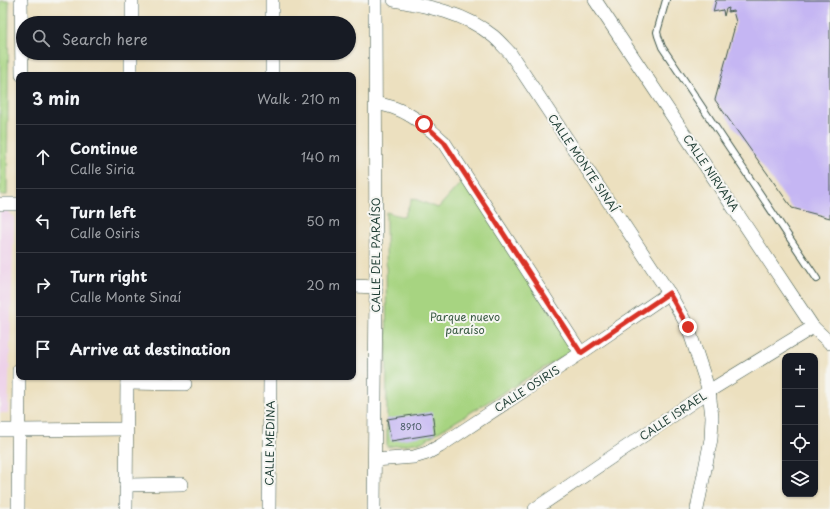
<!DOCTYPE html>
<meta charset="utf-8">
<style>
body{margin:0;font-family:"Playpen Sans",sans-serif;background:#242831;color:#f1f3f6}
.controls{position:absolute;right:12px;bottom:12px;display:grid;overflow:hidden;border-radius:8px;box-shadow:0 1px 3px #0004}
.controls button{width:36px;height:36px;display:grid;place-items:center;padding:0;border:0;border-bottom:1px solid #363941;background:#171b24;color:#f1f3f6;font:20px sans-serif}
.stop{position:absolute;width:12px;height:12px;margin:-9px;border:3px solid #d93025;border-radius:50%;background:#fff}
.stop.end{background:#d93025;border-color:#fff;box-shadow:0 1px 4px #0008}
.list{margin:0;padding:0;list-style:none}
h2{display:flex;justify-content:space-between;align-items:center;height:52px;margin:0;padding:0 16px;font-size:17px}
h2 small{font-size:13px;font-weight:400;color:#9ea1a6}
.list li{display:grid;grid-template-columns:26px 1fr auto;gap:12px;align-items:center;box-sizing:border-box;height:64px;padding:0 16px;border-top:1px solid #363941}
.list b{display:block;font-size:15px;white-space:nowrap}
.list p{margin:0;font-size:13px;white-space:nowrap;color:#9ea1a6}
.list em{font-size:13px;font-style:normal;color:#9ea1a6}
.icon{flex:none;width:22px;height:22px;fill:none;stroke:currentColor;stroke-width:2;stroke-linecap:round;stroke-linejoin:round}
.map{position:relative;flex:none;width:830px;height:509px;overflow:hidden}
.search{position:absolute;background:#171b24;box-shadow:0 1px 3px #0004;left:16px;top:16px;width:340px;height:44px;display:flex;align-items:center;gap:10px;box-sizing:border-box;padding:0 14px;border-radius:22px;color:#9ea1a6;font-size:15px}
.panel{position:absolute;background:#171b24;box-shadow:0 1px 3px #0004;left:16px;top:72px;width:340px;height:308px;border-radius:8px}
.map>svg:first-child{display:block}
</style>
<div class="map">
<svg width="830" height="509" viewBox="0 0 830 509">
<rect width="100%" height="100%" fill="#f6f6f2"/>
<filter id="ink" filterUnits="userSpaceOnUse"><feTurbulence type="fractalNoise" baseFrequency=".025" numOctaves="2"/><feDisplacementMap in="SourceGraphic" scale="8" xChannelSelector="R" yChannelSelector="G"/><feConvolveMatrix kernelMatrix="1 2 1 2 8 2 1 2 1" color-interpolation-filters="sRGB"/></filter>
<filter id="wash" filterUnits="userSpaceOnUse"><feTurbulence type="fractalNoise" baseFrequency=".012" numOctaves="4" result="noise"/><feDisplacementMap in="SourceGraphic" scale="16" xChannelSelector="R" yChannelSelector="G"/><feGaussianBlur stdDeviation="0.9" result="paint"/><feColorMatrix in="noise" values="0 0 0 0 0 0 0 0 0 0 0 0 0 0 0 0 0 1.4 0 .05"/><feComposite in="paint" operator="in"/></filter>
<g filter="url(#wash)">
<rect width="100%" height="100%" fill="#ece0bf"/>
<!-- built -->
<polygon fill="#edd1e9" points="0,210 7,210 14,218 8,413 0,413"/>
<!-- green -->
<g fill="#a7d481" stroke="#63885a">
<polygon points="0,1 9,1 7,195 0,195"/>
<polygon points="465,178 575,349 422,442 387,447 386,212 404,217 412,198 438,208"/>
</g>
<g id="blocks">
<!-- building -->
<g fill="#c5b6f3">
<polygon points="716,0 830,0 830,218 792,208 715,100 736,22 733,11 728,12 729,8 726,9 724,16 723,10 713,12"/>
<polygon points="432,412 435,434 391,441 387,419"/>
</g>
</g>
</g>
<g filter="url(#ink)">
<use href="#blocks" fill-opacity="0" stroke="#3e5549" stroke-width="1"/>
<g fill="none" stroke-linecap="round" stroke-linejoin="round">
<defs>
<polyline id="lane" points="666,0 657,32 658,36 662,47 817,279"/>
<g id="street">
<polyline points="21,0 22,75"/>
<path d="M394 0C428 6 465 13 493 36 499 41 505 48 510 53L669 293 688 327 709 391 712 417 711 439 697 509"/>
<polyline points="595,0 813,327 830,343"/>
<polyline points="132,23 132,0"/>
<polyline points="272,23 272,0"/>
<polyline points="131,75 131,53"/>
<polyline points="272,75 272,53"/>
<path d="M376 103C383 105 390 106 397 109 415 116 430 129 444 142L581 353"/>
<polyline points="0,204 19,204"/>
<polyline points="353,286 376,287"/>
<polyline points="127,383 185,384"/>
<polyline points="0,430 18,430 126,429"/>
<polyline points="375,460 414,457 427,453 440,446 581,353 669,293"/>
<polyline points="126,485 182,484"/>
<polyline points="18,509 19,370"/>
<polyline points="126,509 127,377"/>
<polyline points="269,509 270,377"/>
<polyline points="374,509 376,287 375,0"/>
<polyline points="535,509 709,391 813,327"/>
</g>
</defs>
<!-- lane casing -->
<use href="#lane" stroke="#3e5549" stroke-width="8"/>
<!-- street casing -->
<use href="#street" stroke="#3e5549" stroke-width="14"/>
<!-- lane -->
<use href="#lane" stroke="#fff" stroke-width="6"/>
<!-- street -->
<use href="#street" stroke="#fff" stroke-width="13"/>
</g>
</g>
<g fill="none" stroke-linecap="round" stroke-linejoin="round" filter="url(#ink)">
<!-- route -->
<polyline stroke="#d93025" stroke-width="5" points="424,124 444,142 581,353 669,293 688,327"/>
</g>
<g text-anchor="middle" stroke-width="4" stroke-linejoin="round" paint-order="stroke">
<!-- number labels -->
<g font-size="9" fill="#485b64">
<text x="411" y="430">8910</text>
</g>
<!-- street labels -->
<g font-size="11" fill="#1f3d34" stroke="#f6f6f2">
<text transform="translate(583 163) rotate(56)" y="4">CALLE MONTE SINAÍ</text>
<text transform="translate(711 173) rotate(56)" y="4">CALLE NIRVANA</text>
<text transform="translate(376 255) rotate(-90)" y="4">CALLE DEL PARAÍSO</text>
<text transform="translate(527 389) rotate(-33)" y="4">CALLE OSIRIS</text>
<text transform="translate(673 416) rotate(-34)" y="4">CALLE ISRAEL</text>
<text transform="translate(270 443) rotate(-89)" y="4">CALLE MEDINA</text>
</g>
<!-- park labels -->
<g font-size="11" fill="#3a5b43" stroke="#f6f6f2">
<text x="465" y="321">Parque nuevo<tspan x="465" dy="13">paraíso</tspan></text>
</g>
</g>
</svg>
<div class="controls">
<button>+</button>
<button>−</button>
<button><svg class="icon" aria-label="locate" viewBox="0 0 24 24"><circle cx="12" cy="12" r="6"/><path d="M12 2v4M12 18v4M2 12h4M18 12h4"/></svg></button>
<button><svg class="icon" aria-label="layers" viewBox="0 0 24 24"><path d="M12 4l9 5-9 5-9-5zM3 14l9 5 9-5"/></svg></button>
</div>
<div class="stop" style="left:424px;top:124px"></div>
<div class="stop end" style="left:688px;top:327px"></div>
<div class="search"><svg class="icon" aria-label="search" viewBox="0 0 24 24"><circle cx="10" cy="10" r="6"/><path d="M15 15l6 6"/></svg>Search here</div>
<section class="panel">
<h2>3 min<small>Walk · 210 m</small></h2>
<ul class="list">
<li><svg class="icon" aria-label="ahead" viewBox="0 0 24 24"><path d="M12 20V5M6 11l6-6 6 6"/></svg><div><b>Continue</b><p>Calle Siria</p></div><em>140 m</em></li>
<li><svg class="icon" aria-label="left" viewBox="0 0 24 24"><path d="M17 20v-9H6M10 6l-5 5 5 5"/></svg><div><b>Turn left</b><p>Calle Osiris</p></div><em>50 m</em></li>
<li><svg class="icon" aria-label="right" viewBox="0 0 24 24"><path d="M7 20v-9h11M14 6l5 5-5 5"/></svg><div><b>Turn right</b><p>Calle Monte Sinaí</p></div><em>20 m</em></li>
<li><svg class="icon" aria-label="arrive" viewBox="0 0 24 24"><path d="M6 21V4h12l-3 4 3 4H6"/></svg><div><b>Arrive at destination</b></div></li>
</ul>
</section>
</div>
